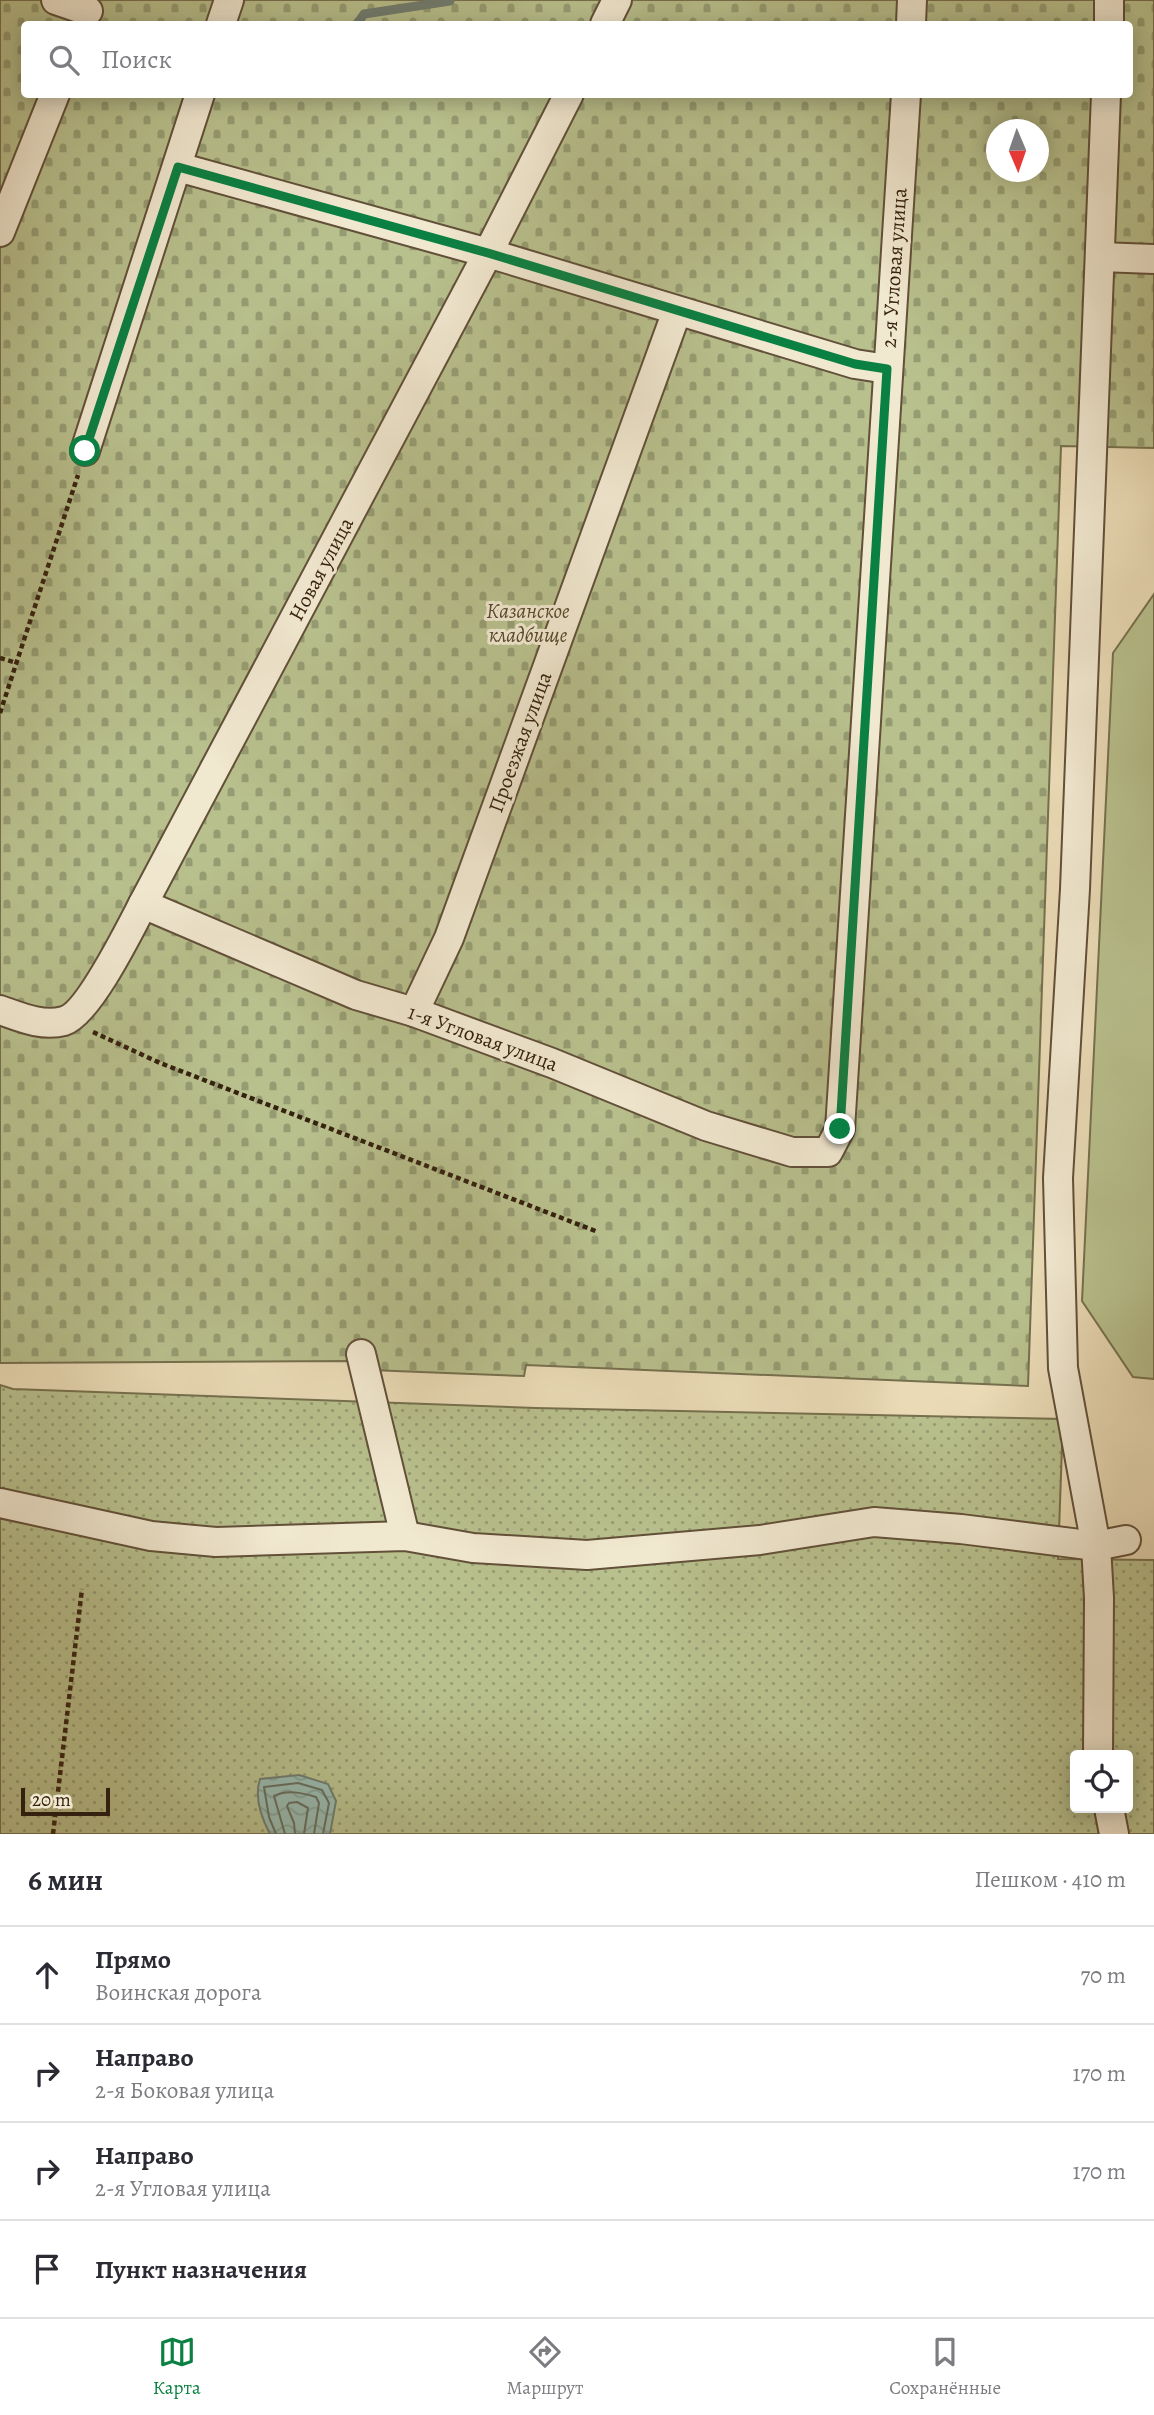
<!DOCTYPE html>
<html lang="ru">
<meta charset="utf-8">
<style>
body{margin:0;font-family:Alegreya,serif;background:#f7f7f7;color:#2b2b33}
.controls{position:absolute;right:21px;bottom:21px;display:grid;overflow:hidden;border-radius:7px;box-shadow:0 4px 18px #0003}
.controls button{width:63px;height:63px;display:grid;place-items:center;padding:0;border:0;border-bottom:2px solid #e1e1e2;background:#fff;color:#2b2b33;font:35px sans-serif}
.compass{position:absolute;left:986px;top:119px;width:63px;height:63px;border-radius:50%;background:#fff;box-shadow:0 4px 18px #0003;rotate:178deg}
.scale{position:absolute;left:21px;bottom:18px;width:89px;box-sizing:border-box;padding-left:7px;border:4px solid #35210f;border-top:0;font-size:19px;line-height:24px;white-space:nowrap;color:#35210f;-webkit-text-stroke:5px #f1e8d0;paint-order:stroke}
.stop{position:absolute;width:21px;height:21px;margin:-16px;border:5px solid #0b8043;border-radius:50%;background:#fff}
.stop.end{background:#0b8043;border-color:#fff;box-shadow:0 2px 7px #0008}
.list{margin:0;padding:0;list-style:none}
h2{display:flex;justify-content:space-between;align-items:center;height:91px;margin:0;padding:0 28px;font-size:30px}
h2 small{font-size:23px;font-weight:400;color:#7c7c81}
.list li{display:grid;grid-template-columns:46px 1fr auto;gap:21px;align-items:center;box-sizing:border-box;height:98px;padding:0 28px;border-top:2px solid #e1e1e2}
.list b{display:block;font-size:26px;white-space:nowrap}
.list p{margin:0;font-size:23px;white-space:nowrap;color:#7c7c81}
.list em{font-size:23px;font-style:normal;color:#7c7c81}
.icon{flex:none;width:38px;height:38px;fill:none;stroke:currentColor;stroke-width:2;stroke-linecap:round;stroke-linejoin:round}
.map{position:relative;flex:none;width:1154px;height:1834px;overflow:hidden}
.search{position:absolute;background:#fff;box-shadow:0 4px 18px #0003;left:21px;right:21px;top:21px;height:77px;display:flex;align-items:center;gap:18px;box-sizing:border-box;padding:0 24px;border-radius:7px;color:#7c7c81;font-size:26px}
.sheet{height:483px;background:#fff}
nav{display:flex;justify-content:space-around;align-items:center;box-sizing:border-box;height:98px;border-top:2px solid #e1e1e2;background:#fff;font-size:19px;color:#7c7c81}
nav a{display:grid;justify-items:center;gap:4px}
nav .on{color:#0b8043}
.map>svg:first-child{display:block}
</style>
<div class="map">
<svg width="1154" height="1834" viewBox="0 0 1154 1834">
<defs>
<pattern id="cemetery-stones" width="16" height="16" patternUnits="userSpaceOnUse" patternTransform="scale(1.75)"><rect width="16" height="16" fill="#b8c08d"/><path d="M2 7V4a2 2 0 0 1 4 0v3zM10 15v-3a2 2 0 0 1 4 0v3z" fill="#969c72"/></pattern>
<pattern id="park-dots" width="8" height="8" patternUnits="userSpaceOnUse" patternTransform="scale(1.75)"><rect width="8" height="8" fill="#b8c08d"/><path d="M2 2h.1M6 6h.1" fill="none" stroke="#969c72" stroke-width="1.8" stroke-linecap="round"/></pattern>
<pattern id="water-waves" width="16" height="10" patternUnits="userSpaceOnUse" patternTransform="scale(1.75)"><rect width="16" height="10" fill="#98bbb0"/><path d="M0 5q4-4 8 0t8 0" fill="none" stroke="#84a096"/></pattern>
</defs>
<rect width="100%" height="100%" fill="#eadbb6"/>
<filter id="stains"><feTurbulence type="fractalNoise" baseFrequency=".00286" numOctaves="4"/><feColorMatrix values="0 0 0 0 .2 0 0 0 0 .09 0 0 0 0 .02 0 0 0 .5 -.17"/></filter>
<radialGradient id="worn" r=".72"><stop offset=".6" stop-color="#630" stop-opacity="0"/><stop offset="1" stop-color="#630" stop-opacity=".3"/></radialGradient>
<!-- grass -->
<polygon fill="#b8c08d" stroke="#76704e" stroke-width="2" points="1154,594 1154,1379 1133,1377 1082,1301 1113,653"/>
<!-- cemetery -->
<path fill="url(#cemetery-stones)" stroke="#76704e" stroke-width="2" fill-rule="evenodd" d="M0 0H1154V448L1061 446 1028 1386 526 1365 524 1376 370 1370 350 1361 0 1363ZM24 24H1130V94H24ZM996 130H1038V172H996Z"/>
<!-- park -->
<path fill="url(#park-dots)" stroke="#76704e" stroke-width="2" fill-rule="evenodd" d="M0 1385 13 1389 535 1408 1063 1419 1058 1559 1154 1560V1834H0ZM1075 1755H1128V1808H1075Z"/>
<!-- water -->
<path fill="url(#water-waves)" stroke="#707d70" stroke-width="2" d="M299 1775 328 1784 336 1801 330 1834H270C261 1817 254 1797 260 1779Z"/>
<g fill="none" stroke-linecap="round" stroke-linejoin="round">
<!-- shore -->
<g stroke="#666e60" stroke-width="2">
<polyline points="276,1834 269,1817 264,1787 298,1783 322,1790 329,1803 323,1834"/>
<path d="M285 1834 274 1796C287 1789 302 1793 316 1797L319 1803 314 1834"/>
<polyline points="295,1834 294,1823 287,1806 289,1803 297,1802 308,1808 304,1834"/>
</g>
<!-- stream -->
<polyline stroke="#707d70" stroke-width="9" points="357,24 364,14 450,1"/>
<defs>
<g id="minor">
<polyline points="56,0 88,11"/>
<polyline points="221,24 229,0"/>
<polyline points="605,24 617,0"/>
<polyline points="911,24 912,0"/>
<polyline points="1109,24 1109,0"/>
<polyline points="178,167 488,253 855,364 887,369"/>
<polyline points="0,232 55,94"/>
<polyline points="1100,257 1154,259"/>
<polyline points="85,451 200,94"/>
<polyline points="143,904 356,995 414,1012 552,1063 706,1126 792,1152 828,1152 840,1129 906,94"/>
<path d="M0 1010C20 1017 42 1027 64 1021 88 1014 130 929 143 904L488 253 569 94"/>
<polyline points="414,1012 449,938 677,311"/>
<polyline points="361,1354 405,1536"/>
<polyline points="0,1503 151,1536 216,1542 405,1536 473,1548 587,1555 760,1540 874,1522 961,1529 1096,1546 1126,1540"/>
<polyline points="1098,1755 1099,1598 1096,1546 1063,1368 1058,1178 1075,889 1106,94"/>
<polyline points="1109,1808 1114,1834"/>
</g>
</defs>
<!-- minor casing -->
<use href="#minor" stroke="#625039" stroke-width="32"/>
<!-- path -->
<g stroke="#35210f" stroke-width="4.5" stroke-dasharray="5 3.5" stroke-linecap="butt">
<polyline points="0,658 17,663"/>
<polyline points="0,713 78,475"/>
<polyline points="93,1032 160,1063 598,1232"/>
<polyline points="53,1834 82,1589"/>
</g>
<!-- minor -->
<use href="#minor" stroke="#f1e8d0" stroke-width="28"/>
</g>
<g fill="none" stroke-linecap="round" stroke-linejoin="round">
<!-- route -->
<polyline stroke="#0b8043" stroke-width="9" points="85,451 178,167 488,253 855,364 887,369 840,1129"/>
</g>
<g text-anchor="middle" stroke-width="6" stroke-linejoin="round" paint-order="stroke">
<!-- street labels -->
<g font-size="21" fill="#35210f" stroke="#f1e8d0">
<text transform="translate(894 268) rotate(-86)" y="7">2-я Угловая улица</text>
<text transform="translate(321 569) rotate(-62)" y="7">Новая улица</text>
<text transform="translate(520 742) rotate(-70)" y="7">Проезжая улица</text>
<text transform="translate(483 1038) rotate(20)" y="7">1-я Угловая улица</text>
</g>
<!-- park labels -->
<g font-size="21" font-style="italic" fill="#56492e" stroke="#f1e8d0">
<text x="528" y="618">Казанское<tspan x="528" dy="24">кладбище</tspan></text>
</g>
</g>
<rect width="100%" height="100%" filter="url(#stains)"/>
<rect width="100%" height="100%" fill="url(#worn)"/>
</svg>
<div class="controls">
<button><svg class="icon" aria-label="locate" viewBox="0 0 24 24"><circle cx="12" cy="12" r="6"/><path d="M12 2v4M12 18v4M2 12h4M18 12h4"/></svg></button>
</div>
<svg class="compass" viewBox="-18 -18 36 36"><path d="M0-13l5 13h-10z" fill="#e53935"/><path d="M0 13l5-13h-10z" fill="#7c7c81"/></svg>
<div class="scale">20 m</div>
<div class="stop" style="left:85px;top:451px"></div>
<div class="stop end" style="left:840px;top:1129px"></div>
<div class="search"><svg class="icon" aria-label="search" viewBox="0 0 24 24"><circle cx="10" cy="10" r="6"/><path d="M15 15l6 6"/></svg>Поиск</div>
</div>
<section class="sheet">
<h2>6 мин<small>Пешком · 410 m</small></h2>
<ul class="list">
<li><svg class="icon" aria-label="ahead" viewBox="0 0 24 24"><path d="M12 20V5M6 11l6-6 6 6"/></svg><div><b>Прямо</b><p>Воинская дорога</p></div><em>70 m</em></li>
<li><svg class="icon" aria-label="right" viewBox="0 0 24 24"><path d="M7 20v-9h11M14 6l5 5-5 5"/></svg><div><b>Направо</b><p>2-я Боковая улица</p></div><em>170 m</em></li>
<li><svg class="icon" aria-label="right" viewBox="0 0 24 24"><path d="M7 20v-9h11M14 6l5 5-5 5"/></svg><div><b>Направо</b><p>2-я Угловая улица</p></div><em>170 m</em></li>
<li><svg class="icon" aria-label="arrive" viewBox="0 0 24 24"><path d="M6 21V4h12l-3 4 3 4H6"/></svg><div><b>Пункт назначения</b></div></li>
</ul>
</section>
<nav>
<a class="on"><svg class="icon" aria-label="map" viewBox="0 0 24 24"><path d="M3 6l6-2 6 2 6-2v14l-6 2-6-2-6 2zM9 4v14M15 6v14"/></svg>Карта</a>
<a><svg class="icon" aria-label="directions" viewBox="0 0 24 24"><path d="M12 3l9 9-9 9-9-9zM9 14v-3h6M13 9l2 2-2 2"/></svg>Маршрут</a>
<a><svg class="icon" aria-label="saved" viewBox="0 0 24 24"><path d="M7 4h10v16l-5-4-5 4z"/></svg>Сохранённые</a>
</nav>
